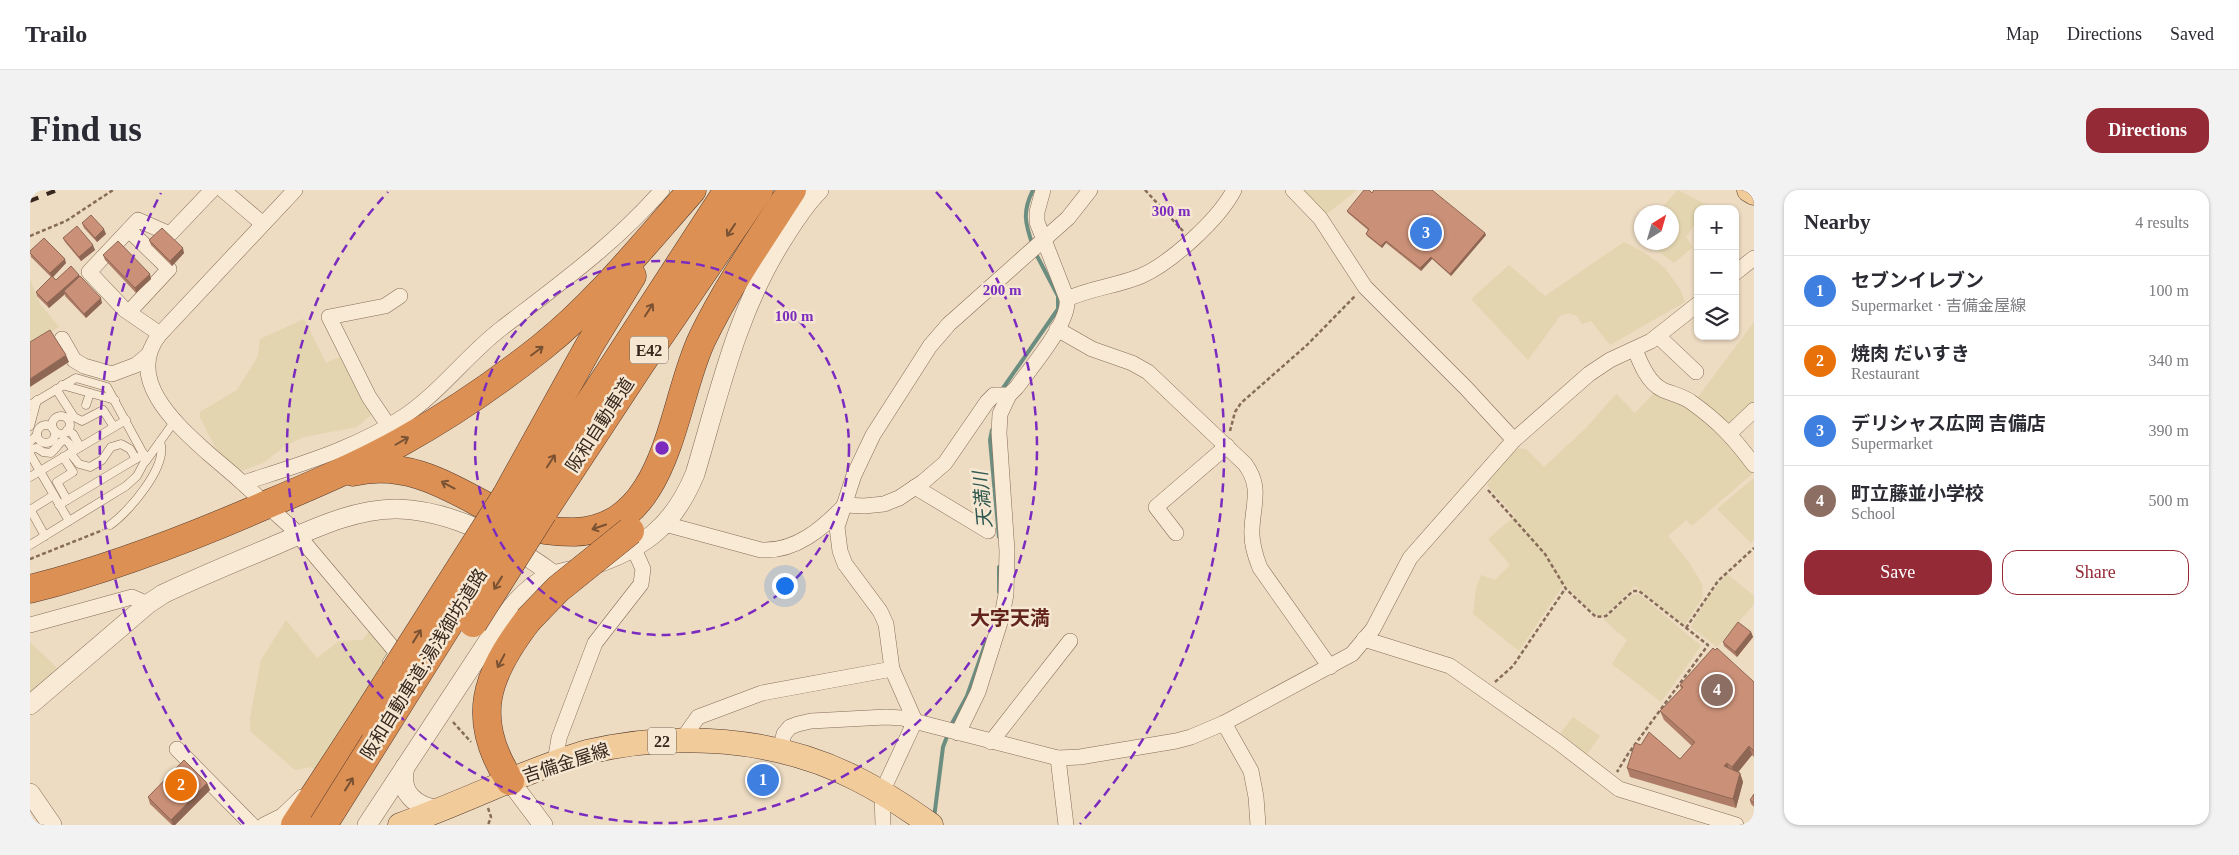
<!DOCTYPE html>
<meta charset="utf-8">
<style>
body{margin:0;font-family:"Times New Roman","Noto Sans JP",serif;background:#f2f2f3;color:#2b2b33}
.controls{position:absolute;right:15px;top:15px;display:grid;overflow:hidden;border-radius:10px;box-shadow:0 1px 4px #0004}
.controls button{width:45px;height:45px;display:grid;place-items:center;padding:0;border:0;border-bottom:1px solid #e1e1e2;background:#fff;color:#2b2b33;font:25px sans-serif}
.compass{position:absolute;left:1604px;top:15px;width:45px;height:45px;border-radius:50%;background:#fff;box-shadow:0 1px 4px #0004;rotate:37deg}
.you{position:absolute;left:754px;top:395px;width:18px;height:18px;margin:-12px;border:4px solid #fff;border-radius:50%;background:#1a73e8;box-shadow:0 0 0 8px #1a73e833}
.badge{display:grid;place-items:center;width:32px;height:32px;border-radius:50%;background:#952a37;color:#fff;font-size:16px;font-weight:700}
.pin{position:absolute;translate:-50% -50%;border:2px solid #fff;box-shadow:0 1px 5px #0006}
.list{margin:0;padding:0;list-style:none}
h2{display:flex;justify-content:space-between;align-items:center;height:65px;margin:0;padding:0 20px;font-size:21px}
h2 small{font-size:16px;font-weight:400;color:#7c7c81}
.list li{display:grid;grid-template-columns:32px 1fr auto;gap:15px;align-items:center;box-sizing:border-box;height:70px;padding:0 20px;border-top:1px solid #e1e1e2}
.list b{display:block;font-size:19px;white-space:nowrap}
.list p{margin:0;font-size:16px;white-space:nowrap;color:#7c7c81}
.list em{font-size:16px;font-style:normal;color:#7c7c81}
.actions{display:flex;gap:10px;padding:15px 20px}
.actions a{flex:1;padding:11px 0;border:1px solid #952a37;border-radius:15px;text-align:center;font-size:18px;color:#952a37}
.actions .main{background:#952a37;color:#fff}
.icon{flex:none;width:28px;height:28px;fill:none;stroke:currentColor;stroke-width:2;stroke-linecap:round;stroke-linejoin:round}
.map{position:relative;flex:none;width:1724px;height:635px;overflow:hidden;border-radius:15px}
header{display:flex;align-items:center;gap:30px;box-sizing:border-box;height:70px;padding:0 25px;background:#fff;border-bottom:1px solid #e1e1e2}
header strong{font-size:24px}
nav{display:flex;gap:28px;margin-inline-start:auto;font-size:18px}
.intro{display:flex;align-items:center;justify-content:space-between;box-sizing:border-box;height:120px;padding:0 30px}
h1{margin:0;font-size:35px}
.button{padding:12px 22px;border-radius:15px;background:#952a37;color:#fff;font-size:18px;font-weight:700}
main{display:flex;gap:30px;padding:0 30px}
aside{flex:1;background:#fff;border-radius:15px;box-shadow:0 1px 4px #0004}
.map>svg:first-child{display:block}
</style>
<header>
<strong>Trailo</strong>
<nav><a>Map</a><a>Directions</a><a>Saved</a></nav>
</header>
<div class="intro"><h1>Find us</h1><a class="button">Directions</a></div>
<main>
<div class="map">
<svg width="1724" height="635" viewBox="0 0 1724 635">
<rect width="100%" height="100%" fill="#eddbc2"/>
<!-- farmland -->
<g fill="#e3d5af">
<polygon points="1273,0 1327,0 1294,26"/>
<polygon points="1648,0 1677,15 1675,19 1668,19 1668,30 1656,47 1663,57 1644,73 1617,53 1642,52 1642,22 1628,22"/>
<polygon points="1594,52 1612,61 1634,77 1650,99 1655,112 1580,155 1561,131 1552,134 1547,126 1539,123 1530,126 1498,170 1441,109 1479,75 1515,106"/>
<polygon points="0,89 10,114 29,137 0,156"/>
<polygon points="274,129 296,173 316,164 343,223 327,237 274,247 255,256 233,273 208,282 186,259 170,227 170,222 207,200 228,166 230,149"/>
<polygon points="1724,132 1724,215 1696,236 1665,211"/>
<polygon points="1625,202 1652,211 1685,234 1724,282 1662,336 1656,330 1638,346 1659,372 1672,394 1673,407 1654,436 1605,396 1574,427 1564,424 1534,394 1489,461 1443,424 1446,398 1451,385 1465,390 1480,375 1458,349 1485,326 1457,295 1475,267 1486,258 1496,259 1514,277 1556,238 1586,204 1605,223"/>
<polygon points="1724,288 1724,350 1721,353 1687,319"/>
<polygon points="1697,384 1724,406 1724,414 1687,457 1661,437 1677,408"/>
<polygon points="1609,404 1671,456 1631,512 1582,474 1597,450 1574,430 1602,405"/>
<polygon points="256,430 287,468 309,451 332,450 340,440 360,462 285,580 281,577 265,580 220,541 220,528 231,470"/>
<polygon points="0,452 27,478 0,502"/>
<polygon points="1543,527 1570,546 1555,567 1529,545"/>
</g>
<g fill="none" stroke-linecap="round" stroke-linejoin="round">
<!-- stream -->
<g stroke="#6b8e81" stroke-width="4">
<path d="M1003 56C995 33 992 22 1003 0"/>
<polyline points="971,201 1028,119 1028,106 1005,62"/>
<polyline points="962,240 960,250 969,347"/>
<polyline points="969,402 969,377"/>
<polyline points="920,537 937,506 956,452"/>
<polyline points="904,628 913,557 918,544"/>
</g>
<defs>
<g id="service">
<polyline points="32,195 85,210"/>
<polyline points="26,199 44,227 52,231 73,220 84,237"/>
<polyline points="0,215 46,188 77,197 116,269 107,286 96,296 0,355"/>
<polyline points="56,215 60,203"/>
<circle cx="31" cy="235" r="9"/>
<circle cx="16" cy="244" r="9"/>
<polyline points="0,236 7,210"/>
<polyline points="37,240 43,244 50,257"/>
<polyline points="0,252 7,245"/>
<path d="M0 259 7 258 13 262 21 263C31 254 33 241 44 261"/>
<polyline points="40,263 49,274 60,277 72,270 81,257 91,254 100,259 106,269"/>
<polyline points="0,264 39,331"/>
<polyline points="33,267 43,282 27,292 37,310"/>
<polyline points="116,271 144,232"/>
<polyline points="0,287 96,230"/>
<polyline points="29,315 114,264"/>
<polyline points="0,319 15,346"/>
<polyline points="0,320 24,305"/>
<path d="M80 335C99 322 139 275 130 252"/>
</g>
<g id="minor">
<polyline points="193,0 233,34"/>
<polyline points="1013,0 1007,22 1007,32 1037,109"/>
<polyline points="1263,0 1290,28 1335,97 1436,198 1484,250"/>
<polyline points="99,40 139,79 99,122"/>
<polyline points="1705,83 1724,68"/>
<path d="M1027 139 1062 159 1102 173 1118 182 1215 274C1232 297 1223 313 1222 339 1221 353 1225 365 1230 378L1300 477"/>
<polyline points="130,144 95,120 59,82 108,30 140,44 182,0"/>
<polyline points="1628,146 1666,182"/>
<polyline points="32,149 44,170 54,176 82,184 106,175 119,164"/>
<path d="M1605 159C1610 173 1618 193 1633 200 1642 204 1653 206 1661 212 1689 232 1704 248 1724 275"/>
<polyline points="358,235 339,207 299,127 355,116 370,106"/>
<polyline points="1700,243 1724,220"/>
<path d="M213 293C268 275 328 258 376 225 412 200 438 164 472 138 528 95 585 54 632 0"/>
<polyline points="885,297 958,341"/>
<path d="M228 307C212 292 196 278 179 264 148 236 93 189 130 144L265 0"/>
<polyline points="243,321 261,337 367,463 360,473"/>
<path d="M635 334 731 360C766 362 793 338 815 315L834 316 854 314 869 308 893 292 915 273 957 212 964 205H979L987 197C1001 177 1040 133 1037 109 1061 98 1087 96 1111 86 1141 73 1189 29 1204 0"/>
<polyline points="1146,343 1126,317 1197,256"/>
<polyline points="0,435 102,407 118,414"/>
<polyline points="1334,449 1420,476 1528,552 1589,599 1706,635"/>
<polyline points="1194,533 1221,581 1226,607 1228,635"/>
<polyline points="928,543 948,502 972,426 976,404 977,361 969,243 970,224 979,205"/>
<polyline points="651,551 668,527 732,503 862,479"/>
<polyline points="961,552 1040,451"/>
<polyline points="147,559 222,635"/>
<polyline points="750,560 754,544 760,537 768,534 781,531 856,527 872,528 1028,568 1050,567 1146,551 1161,547 1194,533 1322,464 1343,439 1380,368 1484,250 1559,184 1580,170 1621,151 1668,114"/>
<polyline points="1028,568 1036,635"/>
<polyline points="525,572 529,548 565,453 611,394 613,379 604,359"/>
<polyline points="234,635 252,626 272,607"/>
<polyline points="853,635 852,602 885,531 862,479 856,434 850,421 815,374 810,361 807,337 824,285 843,245 900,156 919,134 1038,28 1060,0"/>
</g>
<g id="tertiary">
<path d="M0 515 118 414 133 404C169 387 205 372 241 357 281 340 325 318 368 319 426 321 479 352 524 385"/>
<path d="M375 577C368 603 386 617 410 620"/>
<polyline points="480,591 513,635"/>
<polyline points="0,603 22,635"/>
<path d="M337 635 468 436C481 417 495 399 516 388 529 382 543 381 557 377 612 359 642 339 665 284 689 204 706 124 751 52 762 34 774 15 789 0"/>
</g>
<g id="primary">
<polyline points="1719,0 1724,3"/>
<path d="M370 635C412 620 452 602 493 585 514 577 535 568 557 562 645 541 746 547 827 589 853 602 877 618 901 635"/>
</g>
<g id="motorway">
<path d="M323 282C389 266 438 312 495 335 511 341 527 342 544 342 639 339 641 214 672 149 697 97 731 48 762 0"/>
<polyline points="476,306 559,156 602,86"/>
<polyline points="495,312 698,0"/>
<polyline points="513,322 611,173 729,0"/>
<path d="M0 399C80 379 155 350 231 317 278 297 326 277 371 252 420 225 468 192 512 157 568 112 614 54 662 0"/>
<path d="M480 591C440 529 455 486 498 430"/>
<polyline points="265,635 333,531"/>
</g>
</defs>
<!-- service casing -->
<use href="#service" stroke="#876c59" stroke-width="9"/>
<!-- minor casing -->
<use href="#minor" stroke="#876c59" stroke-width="16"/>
<!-- tertiary casing -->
<use href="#tertiary" stroke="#876c59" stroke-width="20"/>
<!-- primary casing -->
<use href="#primary" stroke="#553b2e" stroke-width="25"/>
<!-- motorway casing -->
<use href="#motorway" stroke="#553b2e" stroke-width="29"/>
<!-- path -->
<g stroke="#876c59" stroke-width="2.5" stroke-dasharray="4 2.5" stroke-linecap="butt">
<polyline points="1115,0 1153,41"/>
<polyline points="0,46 36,31 83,0"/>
<polyline points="1200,241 1205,222 1211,213 1277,155 1326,105"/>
<polyline points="1458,300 1515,364 1536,399 1566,427 1576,426 1603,401 1609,401 1678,455 1598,564 1587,582"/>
<polyline points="0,369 73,340"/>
<polyline points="1656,438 1688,391 1724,358"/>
<polyline points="1465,492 1483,476 1535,399"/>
<polyline points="423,532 441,552"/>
<polyline points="458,618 461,627 458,635"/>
</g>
<!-- service -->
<use href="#service" stroke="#f8ead5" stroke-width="8"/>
<!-- minor -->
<use href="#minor" stroke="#f8ead5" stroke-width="15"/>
<!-- tertiary -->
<use href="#tertiary" stroke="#f8ead5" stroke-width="19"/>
<!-- primary -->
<use href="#primary" stroke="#f1cb9a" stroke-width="24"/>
<!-- motorway -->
<use href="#motorway" stroke="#dc9053" stroke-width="28"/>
<!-- rail -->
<g stroke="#37271d" stroke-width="4" stroke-dasharray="9 9" stroke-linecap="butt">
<polyline points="0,0 1,0"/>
<polyline points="0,11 27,0"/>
</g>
<defs>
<g id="motorway-bridge">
<polyline points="498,430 528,399 600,341"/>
<polyline points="443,433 513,322"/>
<polyline points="333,531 476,306"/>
<polyline points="293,635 495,312"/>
</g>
</defs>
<!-- motorway-bridge casing -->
<use href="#motorway-bridge" stroke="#553b2e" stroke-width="29" stroke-linecap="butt"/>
<!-- motorway-bridge -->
<use href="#motorway-bridge" stroke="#dc9053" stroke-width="28"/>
</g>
<!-- wall -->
<g fill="#af7d67">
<polygon points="1342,3 1456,45 1421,86 1402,69 1391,81 1356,53 1352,58 1337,46 1336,44 1338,40 1318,23 1317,21"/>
<polygon points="52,33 76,44 67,52 54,38"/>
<polygon points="33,48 65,60 51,71 35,52"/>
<polygon points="119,50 154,63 142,76 121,55"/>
<polygon points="0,61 36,73 23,87 26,90 49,85 72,113 56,128 35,106 35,104 19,118 7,106 6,102 21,87 1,67"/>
<polygon points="73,65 121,89 106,103 75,70"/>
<polygon points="1721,442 1723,447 1707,467 1694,456 1693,452"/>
<polygon points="1724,492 1724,567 1722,565 1708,582 1710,583 1713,592 1706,618 1600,587 1597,578 1650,569 1662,556 1634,530 1630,521 1651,499 1650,495"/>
<polygon points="177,593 180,600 145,635 142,635 120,614 118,607"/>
<polygon points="1724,604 1724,617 1721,614 1720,610"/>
</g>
<!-- shaded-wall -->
<g fill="#8e6654">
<polygon points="74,39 76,44 67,52 65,48"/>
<polygon points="1455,43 1456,45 1421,86 1420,84"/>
<polygon points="1356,51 1356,53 1352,58 1351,56"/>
<polygon points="63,55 65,60 51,71 49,67"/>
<polygon points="153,58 154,63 142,76 140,71"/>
<polygon points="1401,67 1402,69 1391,81 1390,78"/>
<polygon points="35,69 36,73 22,88 20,83"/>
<polygon points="120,84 121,89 106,103 105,98"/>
<polygon points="49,85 51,90 34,101 35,104 19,118 17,113"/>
<polygon points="71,108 72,113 56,128 54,124"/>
<polygon points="36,165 39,172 0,197 0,189"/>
<polygon points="1721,442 1723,447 1707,467 1705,462"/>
<polygon points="1719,556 1722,565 1705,586 1702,577"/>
<polygon points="1697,573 1700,582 1694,576"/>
<polygon points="1710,583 1713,592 1706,618 1703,609"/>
<polygon points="177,593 180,600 145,635 143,635 141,630"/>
</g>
<!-- building -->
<g fill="#cb9178" stroke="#8e6654">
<polygon points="1334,0 1339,0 1342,3 1344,0 1402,0 1455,43 1420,84 1401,67 1390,78 1356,51 1351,56 1336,44 1339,39 1317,21"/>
<polygon points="61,25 74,39 65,48 52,33"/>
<polygon points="47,36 63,55 49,67 33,48"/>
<polygon points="132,38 153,58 140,71 119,50"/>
<polygon points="14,48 35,69 20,83 0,63 0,61"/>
<polygon points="88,51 120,84 105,98 73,65"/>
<polygon points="41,76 49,85 17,113 6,102 22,86 26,90"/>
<polygon points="50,86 71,108 54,124 34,101"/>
<polygon points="20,140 36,165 0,189 0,152"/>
<polygon points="1708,432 1721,442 1705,462 1693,452"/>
<polygon points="1683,458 1685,460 1687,458 1724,492 1724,561 1719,556 1702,577 1697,573 1694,576 1710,583 1703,609 1597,578 1605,553 1611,555 1619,542 1650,569 1665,552 1630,521 1653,497 1650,495"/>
<polygon points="154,570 177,593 141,630 118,607"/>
<polygon points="1724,604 1724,613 1720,610"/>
</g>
<!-- one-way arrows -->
<defs><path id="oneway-shaft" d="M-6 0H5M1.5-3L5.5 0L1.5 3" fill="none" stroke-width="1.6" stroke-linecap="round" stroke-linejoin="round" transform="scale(1.25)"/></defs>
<g stroke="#795133">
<use href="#oneway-shaft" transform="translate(701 40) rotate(124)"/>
<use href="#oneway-shaft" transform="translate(619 120) rotate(-57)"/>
<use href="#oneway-shaft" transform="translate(507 161) rotate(-37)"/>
<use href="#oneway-shaft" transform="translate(372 251) rotate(-30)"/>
<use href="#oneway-shaft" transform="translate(521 271) rotate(-57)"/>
<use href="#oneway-shaft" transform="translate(418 295) rotate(-152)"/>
<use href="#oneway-shaft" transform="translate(569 337) rotate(161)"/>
<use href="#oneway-shaft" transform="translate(468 393) rotate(122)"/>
<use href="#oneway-shaft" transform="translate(387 446) rotate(-58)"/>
<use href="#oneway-shaft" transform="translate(471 471) rotate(118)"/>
<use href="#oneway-shaft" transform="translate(319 594) rotate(-58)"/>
</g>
<!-- distance rings -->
<g fill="none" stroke="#7b2cbf" stroke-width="2.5" stroke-dasharray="9 6">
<circle cx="632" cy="258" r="187"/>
<path d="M906 2A375 375 0 1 1 358 2"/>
<path d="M214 634A562 562 0 0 1 131 3M1133 3A562 562 0 0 1 1050 634"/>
</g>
<g text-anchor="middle" stroke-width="5" stroke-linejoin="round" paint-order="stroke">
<!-- shield labels -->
<g fill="#f5e7d1" stroke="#706153" stroke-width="1">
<rect x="600" y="146.5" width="38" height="27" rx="4"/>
<rect x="618" y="537.5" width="28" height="27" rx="4"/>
</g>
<g font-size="16" font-weight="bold" fill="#37271d">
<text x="619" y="166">E42</text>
<text x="632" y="557">22</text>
</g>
<!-- street labels -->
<g font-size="18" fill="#37271d" stroke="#f5e7d1">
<text transform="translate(570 235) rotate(-57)" y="6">阪和自動車道</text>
<text transform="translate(394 474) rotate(-58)" y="6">阪和自動車道;湯浅御坊道路</text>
<text transform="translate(536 573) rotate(-18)" y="6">吉備金屋線</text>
</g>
<!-- water labels -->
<g font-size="19" font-style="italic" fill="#2d564f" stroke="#f5e7d1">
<text transform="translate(952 310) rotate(-95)" y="7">天満川</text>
</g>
<!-- quarter labels -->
<g font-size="20" font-weight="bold" fill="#63241d" stroke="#f5e7d1">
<text x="980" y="435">大字天満</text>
</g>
</g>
<circle cx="632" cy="258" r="8" fill="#7b2cbf" stroke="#f5e7d1" stroke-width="2.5"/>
<g font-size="15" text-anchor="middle" font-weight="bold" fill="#7b2cbf" stroke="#f5e7d1" stroke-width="5" stroke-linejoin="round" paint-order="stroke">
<text x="1141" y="26">300 m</text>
<text x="972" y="105">200 m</text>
<text x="764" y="131">100 m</text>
</g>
</svg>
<div class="controls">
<button>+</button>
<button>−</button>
<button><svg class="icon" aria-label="layers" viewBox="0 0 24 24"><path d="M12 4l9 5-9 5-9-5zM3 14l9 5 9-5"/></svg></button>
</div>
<svg class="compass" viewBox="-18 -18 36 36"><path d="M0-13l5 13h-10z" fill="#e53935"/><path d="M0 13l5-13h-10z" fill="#7c7c81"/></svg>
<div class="you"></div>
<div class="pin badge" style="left:733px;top:590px;background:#3f7fe0">1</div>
<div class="pin badge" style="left:151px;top:595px;background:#e8710a">2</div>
<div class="pin badge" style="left:1396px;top:43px;background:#3f7fe0">3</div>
<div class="pin badge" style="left:1687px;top:500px;background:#8d6e63">4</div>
</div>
<aside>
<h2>Nearby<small>4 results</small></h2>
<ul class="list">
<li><span class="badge" style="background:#3f7fe0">1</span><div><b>セブンイレブン</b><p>Supermarket · 吉備金屋線</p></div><em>100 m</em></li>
<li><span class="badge" style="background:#e8710a">2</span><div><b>焼肉 だいすき</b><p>Restaurant</p></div><em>340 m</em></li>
<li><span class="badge" style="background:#3f7fe0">3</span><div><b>デリシャス広岡 吉備店</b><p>Supermarket</p></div><em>390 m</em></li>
<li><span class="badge" style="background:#8d6e63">4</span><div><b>町立藤並小学校</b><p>School</p></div><em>500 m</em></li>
</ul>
<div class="actions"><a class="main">Save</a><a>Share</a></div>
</aside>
</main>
